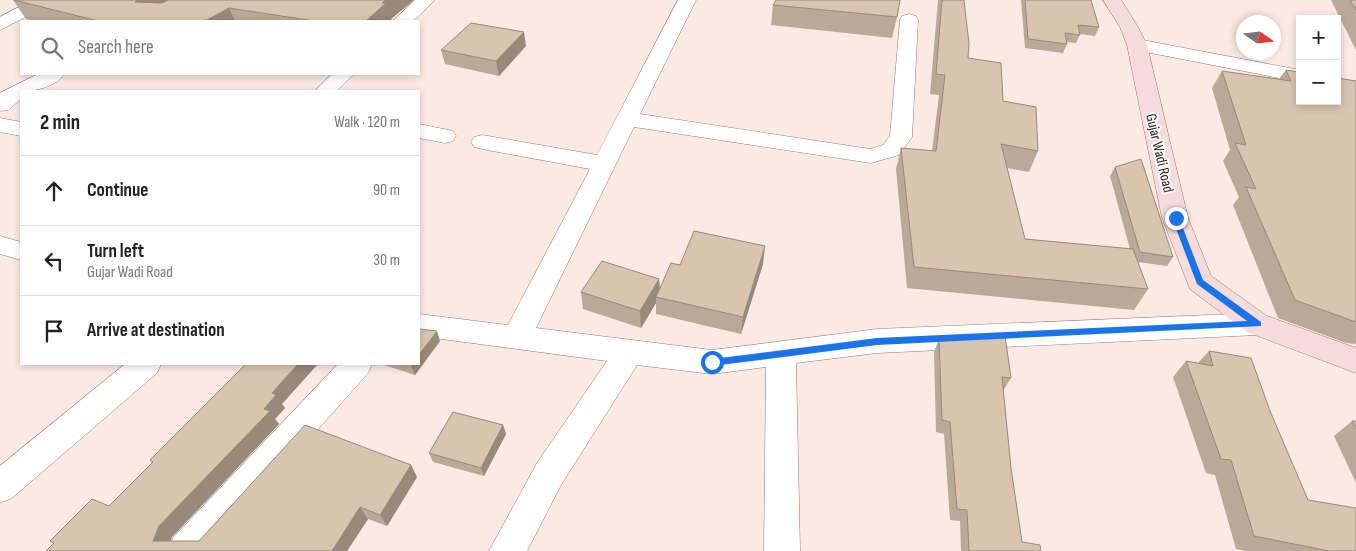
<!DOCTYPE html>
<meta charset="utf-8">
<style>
body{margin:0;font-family:"Sofia Sans Condensed",sans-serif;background:#f6f6f6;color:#222}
.controls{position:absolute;right:15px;top:15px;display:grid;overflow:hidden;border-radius:0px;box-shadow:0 2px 8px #0003}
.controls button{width:45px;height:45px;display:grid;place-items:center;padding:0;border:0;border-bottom:1px solid #e0e0e0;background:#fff;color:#222;font:25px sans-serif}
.compass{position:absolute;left:1236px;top:15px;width:45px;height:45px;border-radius:50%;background:#fff;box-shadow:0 2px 8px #0003;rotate:104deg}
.stop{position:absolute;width:15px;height:15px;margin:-11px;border:4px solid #1a73e8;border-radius:50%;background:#fff}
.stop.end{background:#1a73e8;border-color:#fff;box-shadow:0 1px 5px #0008}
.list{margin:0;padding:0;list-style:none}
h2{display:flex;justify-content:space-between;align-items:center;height:65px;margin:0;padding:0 20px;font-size:21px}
h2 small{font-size:16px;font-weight:400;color:#767676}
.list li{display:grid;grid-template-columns:32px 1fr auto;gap:15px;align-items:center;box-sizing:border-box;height:70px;padding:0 20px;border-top:1px solid #e0e0e0}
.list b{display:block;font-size:19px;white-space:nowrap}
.list p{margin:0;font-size:16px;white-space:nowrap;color:#767676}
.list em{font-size:16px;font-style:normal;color:#767676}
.icon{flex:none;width:28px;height:28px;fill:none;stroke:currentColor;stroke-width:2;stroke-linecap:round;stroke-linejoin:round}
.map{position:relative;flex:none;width:1356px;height:551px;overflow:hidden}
.search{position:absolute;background:#fff;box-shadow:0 2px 8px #0003;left:20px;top:20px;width:400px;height:55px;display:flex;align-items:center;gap:12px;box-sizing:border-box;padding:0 18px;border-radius:0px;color:#767676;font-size:19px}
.panel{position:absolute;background:#fff;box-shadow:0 2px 8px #0003;left:20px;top:90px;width:400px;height:275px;border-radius:0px}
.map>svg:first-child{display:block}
</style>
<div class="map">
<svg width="1356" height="551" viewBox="0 0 1356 551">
<rect width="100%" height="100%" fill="#fbe9e3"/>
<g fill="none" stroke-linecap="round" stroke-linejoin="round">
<defs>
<g id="street">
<polygon points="32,0 55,0 52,4 0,30 0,17"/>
<polygon points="415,0 435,0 413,21 393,21"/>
<polygon points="678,0 696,0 640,114 870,149 883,145 890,136 900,20 902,16 909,14 916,16 918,20 912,137 899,155 871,163 634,127 536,328 712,350 877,329 1257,313 1267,316 1272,324 1267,332 1257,335 877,353 796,363 800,551 764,551 766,367 712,374 637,365 561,485 527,551 489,551 537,463 607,361 419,336 419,314 508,325 590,169 482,149 474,147 471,142 474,137 482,135 597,155"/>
<polygon points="1137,39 1300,70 1300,82 1130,49 1127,45 1130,41"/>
<path d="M38 74H64C56 87 36 91 21 91V99L8 110 0 111V93Z"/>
<polygon points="332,74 354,74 337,91 315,91"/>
<polygon points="0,118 21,122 21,136 0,132"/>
<polygon points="419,124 453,131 456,136 453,141 445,143 419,138"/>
<polygon points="0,236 21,242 21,260 0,254"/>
<polygon points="125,364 161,364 157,373 12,498 0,503 0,466"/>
<polygon points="338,364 372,364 368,373 210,551 168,551 173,538"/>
</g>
<polygon id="secondary" points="1103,0 1121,0 1138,27 1147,45 1188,218 1211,276 1267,316 1356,348 1356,373 1247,332 1190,289 1162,218 1127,45 1120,27"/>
</defs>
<!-- street casing -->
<use href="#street" stroke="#947970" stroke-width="1"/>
<!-- secondary casing -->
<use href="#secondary" stroke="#947970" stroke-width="1"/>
<!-- street -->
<use href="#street" fill="#fff" fill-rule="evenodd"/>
<!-- secondary -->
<use href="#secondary" fill="#f6dbdd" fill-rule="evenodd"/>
</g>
<!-- wall -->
<g fill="#bba997">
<polygon points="13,0 414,0 391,19 392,21 35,21 26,19"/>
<polygon points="938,0 964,0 968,58 1003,101 1038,151 1029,172 1007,168 1025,239 1130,249 1110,176 1115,167 1173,257 1167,266 1138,262 1148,289 1134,310 907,288 896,169 901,148 932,151 939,95 930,94"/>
<polygon points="1021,0 1091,0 1099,27 1095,36 1080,34 1076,43 1066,42 1067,44 1063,53 1025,48"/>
<polygon points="1331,0 1356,0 1356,50"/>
<polygon points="773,5 897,17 892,38 771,25"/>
<polygon points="526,46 499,76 445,64 441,50"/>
<polygon points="1286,70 1356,81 1356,344 1346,343 1278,318 1233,205 1239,197 1223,161 1230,150 1212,88 1222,71 1279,79"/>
<polygon points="763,264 741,334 656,314 656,303 641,328 583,309 581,292 659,279 660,288 680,265"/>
<polygon points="939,339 1011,378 1003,391 1011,468 1022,542 1041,551 961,551 960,521 950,520 944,434 936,432 934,352"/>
<polygon points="440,341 415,375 384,365 383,364 419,364"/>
<polygon points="1209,351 1270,411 1308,500 1356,551 1246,551 1236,549 1215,475 1206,473 1173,377 1186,361 1198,363"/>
<polygon points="282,404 285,408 275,419 279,424 172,537 170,541 199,541 411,465 417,477 387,526 368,519 347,551 46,551 54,544 50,541 109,506 152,463 150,460"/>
<polygon points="1352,421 1356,421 1356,483 1334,436"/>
<polygon points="503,425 506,434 484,476 433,462 429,453"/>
</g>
<!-- shaded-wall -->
<g fill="#98897b">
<polygon points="137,0 180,0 149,15 135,2"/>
<polygon points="385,0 414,0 391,19 392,21 366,21 382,3"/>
<polygon points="229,8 235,21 205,21"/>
<polygon points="524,32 526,46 499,76 496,61"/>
<polygon points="765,246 763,264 741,334 743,317"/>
<polygon points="659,279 660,296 656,297 656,303 641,328 640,311"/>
<polygon points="437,331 440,341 415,375 411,365 412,364 419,364 419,355"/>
<polygon points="298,364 318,364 282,404 285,408 275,419 279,424 172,537 167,551 153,541 159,526 264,409 272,393"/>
<polygon points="503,425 506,434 484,476 481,468"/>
<polygon points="411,465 417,477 387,526 380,515"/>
<polygon points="360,507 368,519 347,551 332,551"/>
</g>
<!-- building -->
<g fill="#d9c4b0" stroke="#98897b">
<polygon points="14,0 137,0 135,2 162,3 168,0 385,0 382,3 386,3 366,21 314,21 229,8 205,21 98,21"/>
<polygon points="776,0 900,0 897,17 773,5"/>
<polygon points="942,0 964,0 969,44 968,58 1001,63 1003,101 1036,107 1038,151 1001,144 1025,239 1133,249 1148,289 914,267 901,148 936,151 945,75 936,74"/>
<polygon points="1025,0 1091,0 1099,27 1078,25 1080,35 1065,33 1067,44 1028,39"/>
<polygon points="1350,0 1356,0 1356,10"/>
<polygon points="471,23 524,32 496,61 441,50"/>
<polygon points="1286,70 1300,72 1300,101 1337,101 1337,78 1356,81 1356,322 1295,300 1246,187 1256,189 1235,143 1246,145 1222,71 1291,81"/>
<polygon points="1141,159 1173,257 1140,252 1115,167"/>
<polygon points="694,231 765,246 743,317 656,297 671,263 680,265"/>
<polygon points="602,261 659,279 640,311 581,292"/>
<polygon points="419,329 437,331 419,355"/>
<polygon points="1005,336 1011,378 1002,377 1011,468 1022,542 1040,545 1041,551 969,551 967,510 957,509 950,422 942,420 939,339"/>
<polygon points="1209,351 1251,358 1270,411 1308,500 1356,508 1356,551 1329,551 1254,536 1231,460 1221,459 1186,361 1213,366"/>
<polygon points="246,364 298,364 272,393 276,395 264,409 270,411 159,526 153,541 199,541 305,425 411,465 380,515 360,507 332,551 46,551 54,543 50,541 92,499 109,506 153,462 150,460"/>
<polygon points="453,412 503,425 481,468 429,453"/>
<polygon points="1352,421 1356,421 1356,428"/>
</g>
<!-- route -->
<polygon fill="#1a73e8" points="1173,216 1179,218 1203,280 1261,322 1261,326 877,345 712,366 707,362 712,359 877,338 1247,321 1197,284 1172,218"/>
<g text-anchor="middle" stroke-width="4" stroke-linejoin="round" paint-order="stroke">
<!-- street labels -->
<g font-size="15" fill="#312622" stroke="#fbfbfb">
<text transform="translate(1160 153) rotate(77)" y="5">Gujar Wadi Road</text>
</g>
</g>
</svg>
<div class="controls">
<button>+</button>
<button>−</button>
</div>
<svg class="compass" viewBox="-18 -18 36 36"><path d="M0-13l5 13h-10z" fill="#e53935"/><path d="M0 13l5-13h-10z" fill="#767676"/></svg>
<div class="stop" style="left:712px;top:362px"></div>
<div class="stop end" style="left:1176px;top:218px"></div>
<div class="search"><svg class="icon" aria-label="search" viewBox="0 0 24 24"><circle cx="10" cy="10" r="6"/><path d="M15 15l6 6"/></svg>Search here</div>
<section class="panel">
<h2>2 min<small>Walk · 120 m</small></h2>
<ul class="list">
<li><svg class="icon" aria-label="ahead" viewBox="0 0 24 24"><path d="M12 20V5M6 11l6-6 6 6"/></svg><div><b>Continue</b></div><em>90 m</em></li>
<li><svg class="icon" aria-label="left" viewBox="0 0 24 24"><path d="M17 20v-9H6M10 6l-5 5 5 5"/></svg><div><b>Turn left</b><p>Gujar Wadi Road</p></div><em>30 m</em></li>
<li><svg class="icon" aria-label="arrive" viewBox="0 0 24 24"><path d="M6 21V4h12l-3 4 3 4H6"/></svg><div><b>Arrive at destination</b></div></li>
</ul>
</section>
</div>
